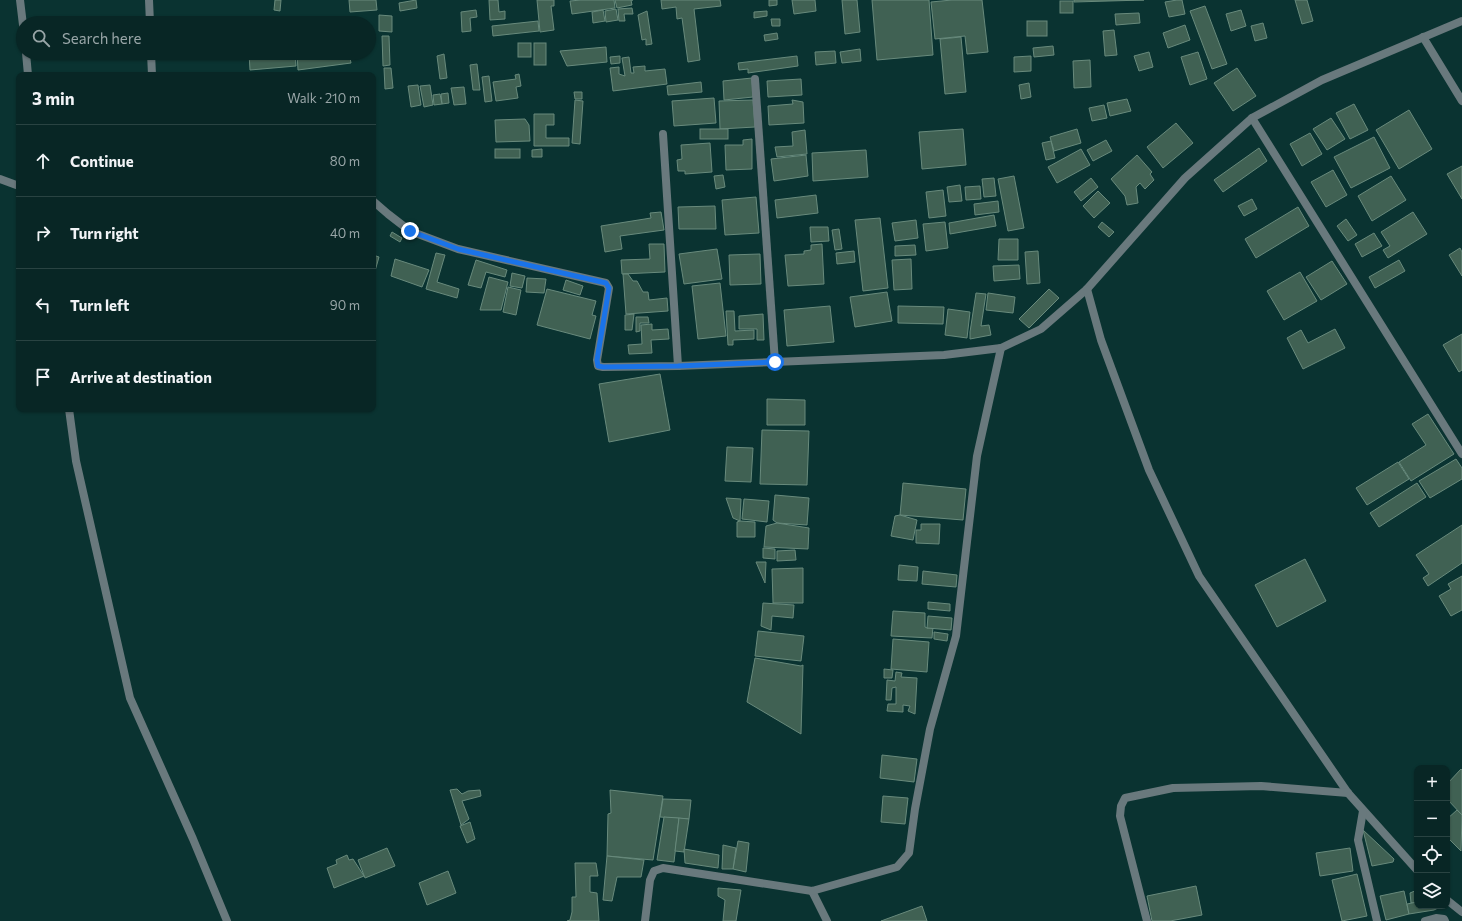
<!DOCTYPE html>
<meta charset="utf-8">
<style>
body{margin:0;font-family:Commissioner,sans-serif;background:#112e2d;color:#f1f3f6}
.controls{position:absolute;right:12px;bottom:12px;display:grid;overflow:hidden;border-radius:8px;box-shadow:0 1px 3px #0004}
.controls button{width:36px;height:36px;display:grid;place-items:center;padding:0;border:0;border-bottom:1px solid #294342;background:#082625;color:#f1f3f6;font:20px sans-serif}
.stop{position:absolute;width:12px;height:12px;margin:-9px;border:3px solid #1a73e8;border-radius:50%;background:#fff}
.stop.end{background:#1a73e8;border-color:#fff;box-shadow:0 1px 4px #0008}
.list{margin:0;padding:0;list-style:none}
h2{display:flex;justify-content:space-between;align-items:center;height:52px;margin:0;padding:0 16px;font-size:17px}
h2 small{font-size:13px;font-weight:400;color:#98a5a7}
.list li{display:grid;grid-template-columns:26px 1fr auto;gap:12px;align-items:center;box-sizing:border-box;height:72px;padding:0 16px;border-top:1px solid #294342}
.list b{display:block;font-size:15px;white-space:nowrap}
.list em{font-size:13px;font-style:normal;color:#98a5a7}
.icon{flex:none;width:22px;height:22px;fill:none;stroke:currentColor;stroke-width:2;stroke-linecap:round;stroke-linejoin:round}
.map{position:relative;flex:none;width:1462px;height:921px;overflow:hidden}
.search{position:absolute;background:#082625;box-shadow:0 1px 3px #0004;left:16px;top:16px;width:360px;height:44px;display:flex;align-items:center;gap:10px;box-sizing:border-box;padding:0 14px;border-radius:22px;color:#98a5a7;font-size:15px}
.panel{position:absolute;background:#082625;box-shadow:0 1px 3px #0004;left:16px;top:72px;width:360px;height:340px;border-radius:8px}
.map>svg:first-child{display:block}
</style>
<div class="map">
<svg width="1462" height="921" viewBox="0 0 1462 921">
<rect width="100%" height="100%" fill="#0a3331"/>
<!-- building -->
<g fill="#406153" stroke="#688a7c">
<polygon points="275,0 281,0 280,11 274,10"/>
<polygon points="349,0 376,0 377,10 350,12"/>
<polygon points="416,0 417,8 400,11 399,3"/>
<polygon points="489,0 498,0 499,12 505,11 505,19 490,20"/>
<polygon points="537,0 554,0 554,6 551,6 554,30 540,32"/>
<polygon points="581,0 614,0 615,8 572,14 570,1"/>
<polygon points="615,0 633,0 631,0 632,5 617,8"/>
<polygon points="661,0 720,0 721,6 694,9 700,60 688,62 682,18 677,19 676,7 662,9"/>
<polygon points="769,0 777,0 777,5 769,6"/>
<polygon points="792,0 815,0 816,11 794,14"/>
<polygon points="842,0 857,0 860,32 845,34"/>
<polygon points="872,0 929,0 933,55 877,60"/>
<polygon points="952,0 982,0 988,52 967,54 965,36 935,39 931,2"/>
<polygon points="1074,0 1144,0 1074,2"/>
<polygon points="1177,0 1182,0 1185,14 1169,17 1165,2"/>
<polygon points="1295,0 1307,0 1313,21 1302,24"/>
<rect x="1060" y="1" width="13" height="12"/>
<polygon points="1205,6 1227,64 1212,69 1190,11"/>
<polygon points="632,8 633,14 624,14 625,21 619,21 618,9"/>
<polygon points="616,9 618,20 606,22 605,11"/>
<polygon points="476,10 477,17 470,18 471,31 462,32 461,12"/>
<polygon points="603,10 605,21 593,23 592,12"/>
<polygon points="1241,10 1246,26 1231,31 1226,14"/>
<polygon points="647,11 652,44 646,45 646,39 642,40 638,15"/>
<polygon points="767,11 767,16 754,18 754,12"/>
<polygon points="1139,13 1140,23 1116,25 1115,14"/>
<polygon points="379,15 392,16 392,32 379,31"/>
<polygon points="215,17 215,23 201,23 200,18"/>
<polygon points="771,19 780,19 780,26 772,26"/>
<polygon points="538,21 539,31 493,36 492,26"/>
<rect x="1027" y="21" width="20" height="15"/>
<polygon points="1263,23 1267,38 1255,41 1251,26"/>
<polygon points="1185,25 1190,40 1168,48 1163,33"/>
<polygon points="1114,30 1117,55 1105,56 1103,31"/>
<polygon points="777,33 778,39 765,41 764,35"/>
<polygon points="382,36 389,36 390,65 383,66"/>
<polygon points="961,37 966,92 945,94 940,39"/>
<rect x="518" y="43" width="13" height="14"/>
<rect x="534" y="43" width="12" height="22"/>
<polygon points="1053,46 1054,55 1034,57 1033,48"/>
<polygon points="606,47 607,62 567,66 560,51"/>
<polygon points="860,49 861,61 842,63 840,52"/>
<polygon points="835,51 836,63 816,65 815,52"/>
<polygon points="1149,52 1153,67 1139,71 1134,56"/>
<polygon points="1198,52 1207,79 1190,85 1181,57"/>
<polygon points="249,53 295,53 296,66 250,70"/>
<polygon points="297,53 349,53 351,63 298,70"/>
<polygon points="444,54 447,78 440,79 437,56"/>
<polygon points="620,56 620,63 611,64 610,57"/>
<polygon points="797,56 798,66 748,73 748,69 739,70 738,63"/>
<polygon points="1031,56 1031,71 1014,72 1014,57"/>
<polygon points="629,57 631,73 634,73 633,67 645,66 645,71 665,69 667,84 613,91 610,68 619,67 619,74 625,76 622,58"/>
<polygon points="1090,60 1091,87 1074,88 1073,61"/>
<polygon points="477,64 480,90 473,90 470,65"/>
<polygon points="384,68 391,68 393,88 385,89"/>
<polygon points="1237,68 1256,96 1233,111 1214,83"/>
<polygon points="519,74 521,86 516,87 518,98 496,101 493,82 516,79 515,75"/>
<polygon points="489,76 492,101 485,102 482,77"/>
<polygon points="752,78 753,97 724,100 723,81"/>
<polygon points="801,79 802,95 768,97 767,81"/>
<polygon points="701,82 702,92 668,95 667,86"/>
<polygon points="1029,83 1031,97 1021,99 1019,85"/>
<polygon points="418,85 421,105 411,107 408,86"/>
<polygon points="430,85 433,105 424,107 420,86"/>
<polygon points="464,87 466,104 454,105 451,88"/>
<polygon points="574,92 582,92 582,99 575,99"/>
<polygon points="448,93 449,103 442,104 441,94"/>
<polygon points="440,94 442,104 434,105 433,95"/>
<polygon points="714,98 716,123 674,126 672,101"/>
<polygon points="1127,99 1131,111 1110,116 1107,103"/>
<polygon points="575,100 583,101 580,144 572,143"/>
<polygon points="753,100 755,127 720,129 719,101"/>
<polygon points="792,100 803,102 804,123 769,125 768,106 793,104"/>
<polygon points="1354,104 1368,130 1350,139 1336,113"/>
<polygon points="1104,105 1107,118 1092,121 1089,108"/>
<polygon points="1409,110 1432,149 1399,169 1376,130"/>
<polygon points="534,114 554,114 554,125 546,125 546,138 569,138 569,146 534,146"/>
<polygon points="1331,118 1345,139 1327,150 1313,129"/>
<polygon points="525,119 529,125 530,141 496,142 495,120"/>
<polygon points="1176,123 1193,143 1163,168 1147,147"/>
<rect x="700" y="129" width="28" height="10"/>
<polygon points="963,129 966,165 922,169 919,132"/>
<polygon points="1077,129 1081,143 1054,151 1050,137"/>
<polygon points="805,130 807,154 777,157 775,147 793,146 792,132"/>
<polygon points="1310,133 1322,154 1302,166 1290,144"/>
<polygon points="1374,137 1390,168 1351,188 1334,157"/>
<polygon points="752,139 752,169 726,170 725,145 743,145 743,140"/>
<polygon points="1106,140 1112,151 1093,161 1087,150"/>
<polygon points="1051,141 1055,158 1046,160 1042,143"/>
<polygon points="710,143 712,172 685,174 685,171 678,171 677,160 682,159 681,145"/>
<polygon points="1259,148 1267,161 1223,192 1214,180"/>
<rect x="495" y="149" width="25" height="9"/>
<polygon points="542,149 542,157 532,157 532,150"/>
<polygon points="1081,149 1090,165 1057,183 1048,167"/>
<polygon points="866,150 868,177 813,181 812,153"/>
<polygon points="806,155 808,176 774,181 771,159"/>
<polygon points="1137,155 1152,172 1150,174 1154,180 1145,189 1140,183 1136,187 1138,203 1127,205 1125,196 1111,179"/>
<polygon points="1462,166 1462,199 1447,174"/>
<polygon points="1333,170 1347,195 1326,207 1311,182"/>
<polygon points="723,175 725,187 716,189 714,176"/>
<polygon points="1014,176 1024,228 1008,231 998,179"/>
<polygon points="1391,176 1406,200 1372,221 1358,196"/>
<polygon points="994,178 996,196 984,197 982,179"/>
<polygon points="1091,178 1098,187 1081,201 1074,192"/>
<polygon points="960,185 962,201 949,202 947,187"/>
<polygon points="980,186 981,199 966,200 965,187"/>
<polygon points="943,190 946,216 929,218 926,192"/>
<polygon points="1098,191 1110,203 1094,218 1083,206"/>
<polygon points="816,195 818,213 777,218 775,200"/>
<polygon points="756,197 759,233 725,235 722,200"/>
<polygon points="1252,199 1257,209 1244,216 1238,206"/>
<polygon points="998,201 999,212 975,215 974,204"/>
<polygon points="715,206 716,229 679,229 678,207"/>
<polygon points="1298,207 1309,226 1256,258 1245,239"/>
<polygon points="661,212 664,230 620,236 622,249 605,252 601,226 651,218 650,213"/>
<polygon points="1413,212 1427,234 1388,258 1383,250 1390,246 1381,232"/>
<polygon points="994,215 996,226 950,234 949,223"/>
<polygon points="880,218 888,288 863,291 855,220"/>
<polygon points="1346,219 1357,235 1348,241 1337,226"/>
<polygon points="916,220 918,238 895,241 892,223"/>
<polygon points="945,222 948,248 926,251 923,224"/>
<polygon points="1102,222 1114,232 1109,237 1098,227"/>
<polygon points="810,227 828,227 829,241 811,242"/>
<polygon points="839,229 842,249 835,250 832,230"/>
<polygon points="392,232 402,238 400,242 390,236"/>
<polygon points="1374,233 1382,246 1362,257 1355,244"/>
<polygon points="999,239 1018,239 1018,260 998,260"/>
<polygon points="649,244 664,244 665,272 622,274 621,260 650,259"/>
<polygon points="822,244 824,284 788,286 785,255 804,254 804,251 811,250 811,245"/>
<polygon points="915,245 916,255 895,256 895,246"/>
<polygon points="1460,248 1462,252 1462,276 1449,255"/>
<polygon points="717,249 722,279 684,284 679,254"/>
<polygon points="854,251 855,262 837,264 836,253"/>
<polygon points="1038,251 1040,283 1027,284 1025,252"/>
<polygon points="436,253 445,255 437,282 459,289 457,298 426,289"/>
<polygon points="760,254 761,284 730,285 729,255"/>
<polygon points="373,255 379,257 375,271 373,271"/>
<polygon points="395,259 429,270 422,287 391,276"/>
<polygon points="911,259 912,289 894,290 892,260"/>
<polygon points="476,260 507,270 505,277 486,272 481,288 468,285"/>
<polygon points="1399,260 1405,271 1375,288 1369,277"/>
<polygon points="1332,261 1347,284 1321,300 1306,277"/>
<polygon points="1019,265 1020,279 994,281 993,266"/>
<polygon points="1300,272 1317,301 1284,320 1267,291"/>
<polygon points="512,273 525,276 522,288 510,286"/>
<polygon points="623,274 628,274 633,281 637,281 643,292 648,292 649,300 667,298 668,311 626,314"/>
<polygon points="489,277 508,282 501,310 480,310"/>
<polygon points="527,278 546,279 544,293 526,292"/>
<polygon points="566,280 583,286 580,295 563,290"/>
<polygon points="720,283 726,336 698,339 692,286"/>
<polygon points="508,287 521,290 516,315 503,312"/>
<polygon points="547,289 596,301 592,315 596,316 590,339 537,325"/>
<polygon points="1049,289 1059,298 1029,328 1019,319"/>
<polygon points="887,292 892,321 855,327 850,297"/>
<polygon points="976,293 986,294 981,326 989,325 991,335 970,339 970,332"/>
<polygon points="988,293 1015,297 1013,313 986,310"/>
<polygon points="830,306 834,342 787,346 784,310"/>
<polygon points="898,306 944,307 943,324 898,323"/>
<polygon points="948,309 970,312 967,338 945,335"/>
<polygon points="726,311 734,311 735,331 754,330 754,339 733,340 733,345 728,345"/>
<polygon points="634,314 632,330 625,330 625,315"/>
<polygon points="763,314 764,340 757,340 757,329 739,329 739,316"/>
<polygon points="636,317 648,317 649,323 640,323 640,331 636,332"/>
<polygon points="652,324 652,330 668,329 669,339 651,340 652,353 629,354 628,345 642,344 641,325"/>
<polygon points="1335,329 1345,348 1303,369 1287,338 1301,330 1308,343"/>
<polygon points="1462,334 1462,370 1459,372 1443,345"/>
<polygon points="660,374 670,430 609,442 599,384"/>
<polygon points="767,399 805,400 805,425 767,425"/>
<polygon points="1428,414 1454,454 1411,481 1399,462 1426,445 1412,424"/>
<polygon points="762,430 809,431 807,485 760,484"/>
<polygon points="727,447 753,448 751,482 725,481"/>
<polygon points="1456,459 1462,468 1462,479 1430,498 1419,481"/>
<polygon points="1398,462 1409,479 1367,505 1356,488"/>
<polygon points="903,483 966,489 963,520 900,515"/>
<polygon points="1417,483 1426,497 1379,527 1370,513"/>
<polygon points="775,495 809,498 807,525 777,523 773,520"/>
<polygon points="726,498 741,499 740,521 733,518"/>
<polygon points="744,499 769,501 767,522 742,519"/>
<polygon points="900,515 917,520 913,540 891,536 895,516"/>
<polygon points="740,521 755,522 755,537 737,537 737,522"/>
<polygon points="777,523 809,528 808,549 764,547 766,526"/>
<polygon points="921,524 940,524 939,544 916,543 916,530 921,530"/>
<polygon points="1462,525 1462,563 1428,586 1423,578 1429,574 1416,555"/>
<polygon points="763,548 775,549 775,559 763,558"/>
<polygon points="795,550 796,560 777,561 777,551"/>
<polygon points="1305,559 1326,601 1277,627 1255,585"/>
<polygon points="756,562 766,562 765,583"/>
<polygon points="899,565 918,567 917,581 898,580"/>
<polygon points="803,568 803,603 773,603 772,569"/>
<polygon points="923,571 957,575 956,587 922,584"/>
<polygon points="1462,576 1462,610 1451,616 1439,596 1451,589 1448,584"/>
<polygon points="928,602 950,604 950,611 928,609"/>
<polygon points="763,603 794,605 793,618 772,616 771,630 761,626"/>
<polygon points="893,611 925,613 925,627 927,628 933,627 932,638 891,636"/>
<polygon points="928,616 952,618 951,630 927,628"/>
<polygon points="758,631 804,636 801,661 755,656"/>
<polygon points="934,632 948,634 947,641 934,639"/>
<polygon points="893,639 929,642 927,672 891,669"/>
<polygon points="755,658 801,666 803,665 801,734 747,702"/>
<polygon points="884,669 893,670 892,678 884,678"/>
<polygon points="896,672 902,673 901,677 917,678 915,714 908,711 910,706 903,705 903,712 887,711 888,704 896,704 896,687 892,688 891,700 886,700 887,680 895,681"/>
<polygon points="882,755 917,759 914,782 880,778"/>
<polygon points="1461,769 1462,770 1462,815 1447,799 1447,784"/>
<polygon points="457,789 462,794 468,791 480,790 481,796 462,801 469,819 461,825 450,790"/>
<polygon points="610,790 663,796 653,860 607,856 608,814 611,813"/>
<polygon points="883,796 908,798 905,824 881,822"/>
<polygon points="663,799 691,800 689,819 660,817"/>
<polygon points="1457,810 1462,815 1461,851 1447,837 1447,819"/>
<polygon points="664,817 679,818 674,862 657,860"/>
<polygon points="679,818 689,819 684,852 675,851"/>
<polygon points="470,822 475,839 467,843 460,826"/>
<polygon points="1363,830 1394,859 1393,862 1372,866"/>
<polygon points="738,841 749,843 746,872 733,869"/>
<polygon points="723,845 736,848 733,869 722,869"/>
<polygon points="387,848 395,866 365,878 358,860"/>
<polygon points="1350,848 1353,871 1320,876 1316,853"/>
<polygon points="684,849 719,855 718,868 685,863"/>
<polygon points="347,855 349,860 353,859 364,876 334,888 327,868 337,864 336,860"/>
<polygon points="607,856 644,860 641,877 617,877 612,901 603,900"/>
<polygon points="575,863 596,863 598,876 590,876 590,892 597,893 599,921 567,921 570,920 572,912 572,897 576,897"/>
<polygon points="448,871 456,893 427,905 419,883"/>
<polygon points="1357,874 1367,916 1342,921 1332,880"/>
<polygon points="1196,886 1202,915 1170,921 1152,921 1147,896"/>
<polygon points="718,888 741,890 736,921 723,921 725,900 718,896"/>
<polygon points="1417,890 1417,902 1411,903 1410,893"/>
<polygon points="1404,891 1409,914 1386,920 1380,896"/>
<polygon points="1417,902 1417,906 1442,906 1434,910 1409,914 1407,904"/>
<polygon points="922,906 927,921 881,921"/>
</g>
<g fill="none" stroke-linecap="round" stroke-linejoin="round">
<!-- minor -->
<g stroke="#69797d" stroke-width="8">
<polyline points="149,0 150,23"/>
<polyline points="1423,37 1462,101"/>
<polyline points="151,53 152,75"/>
<polyline points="755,79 775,362"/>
<polyline points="1252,118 1462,454"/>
<polyline points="663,134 678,366"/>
<polyline points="0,179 19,186"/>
<polyline points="373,201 388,214 410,231 458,249 606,283 609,288 597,360 598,366 603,367 678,366 944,355 1001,348 1041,329 1087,289 1185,178 1252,118 1322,80 1462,21"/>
<polyline points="1087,289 1101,340 1149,470 1199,576 1348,793 1417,870"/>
<polyline points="1363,811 1358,840 1377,921"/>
<polyline points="812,891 827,921"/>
<polyline points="1447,900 1462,912"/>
<polyline points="645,921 650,880 654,871 663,868 812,891 897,867 909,853 915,809 930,729 956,636 977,456 1001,348"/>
<polyline points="1147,921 1120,816 1121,806 1125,798 1173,788 1261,786 1348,793"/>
<polyline points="1425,921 1436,918 1444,919 1445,921"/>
</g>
<!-- tertiary -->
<g stroke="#69797d" stroke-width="8">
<polyline points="20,0 23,25"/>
<polyline points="26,53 28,75"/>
<polyline points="69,409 76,461 130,698 193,839 227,921"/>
</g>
</g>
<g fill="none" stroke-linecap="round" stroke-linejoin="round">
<!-- route -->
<polyline stroke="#1a73e8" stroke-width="5" points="410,231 458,249 606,283 609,288 597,360 598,366 603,367 678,366 775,362"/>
</g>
</svg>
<div class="controls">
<button>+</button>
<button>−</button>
<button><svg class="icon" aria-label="locate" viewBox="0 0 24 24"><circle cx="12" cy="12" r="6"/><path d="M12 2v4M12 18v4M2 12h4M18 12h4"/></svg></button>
<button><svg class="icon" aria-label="layers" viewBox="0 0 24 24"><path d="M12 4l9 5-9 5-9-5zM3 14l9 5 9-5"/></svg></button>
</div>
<div class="stop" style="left:775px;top:362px"></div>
<div class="stop end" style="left:410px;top:231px"></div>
<div class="search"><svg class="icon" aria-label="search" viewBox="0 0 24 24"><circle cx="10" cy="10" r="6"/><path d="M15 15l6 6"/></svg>Search here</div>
<section class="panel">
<h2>3 min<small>Walk · 210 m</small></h2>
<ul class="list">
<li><svg class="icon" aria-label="ahead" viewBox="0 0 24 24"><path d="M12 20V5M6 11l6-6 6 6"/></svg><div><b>Continue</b></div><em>80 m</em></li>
<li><svg class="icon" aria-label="right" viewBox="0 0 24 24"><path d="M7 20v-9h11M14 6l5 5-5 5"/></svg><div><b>Turn right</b></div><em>40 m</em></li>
<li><svg class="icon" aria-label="left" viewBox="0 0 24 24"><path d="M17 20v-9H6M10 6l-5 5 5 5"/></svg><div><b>Turn left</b></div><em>90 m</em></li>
<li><svg class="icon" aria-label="arrive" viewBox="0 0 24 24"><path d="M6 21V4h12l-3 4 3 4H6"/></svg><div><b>Arrive at destination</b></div></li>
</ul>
</section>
</div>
